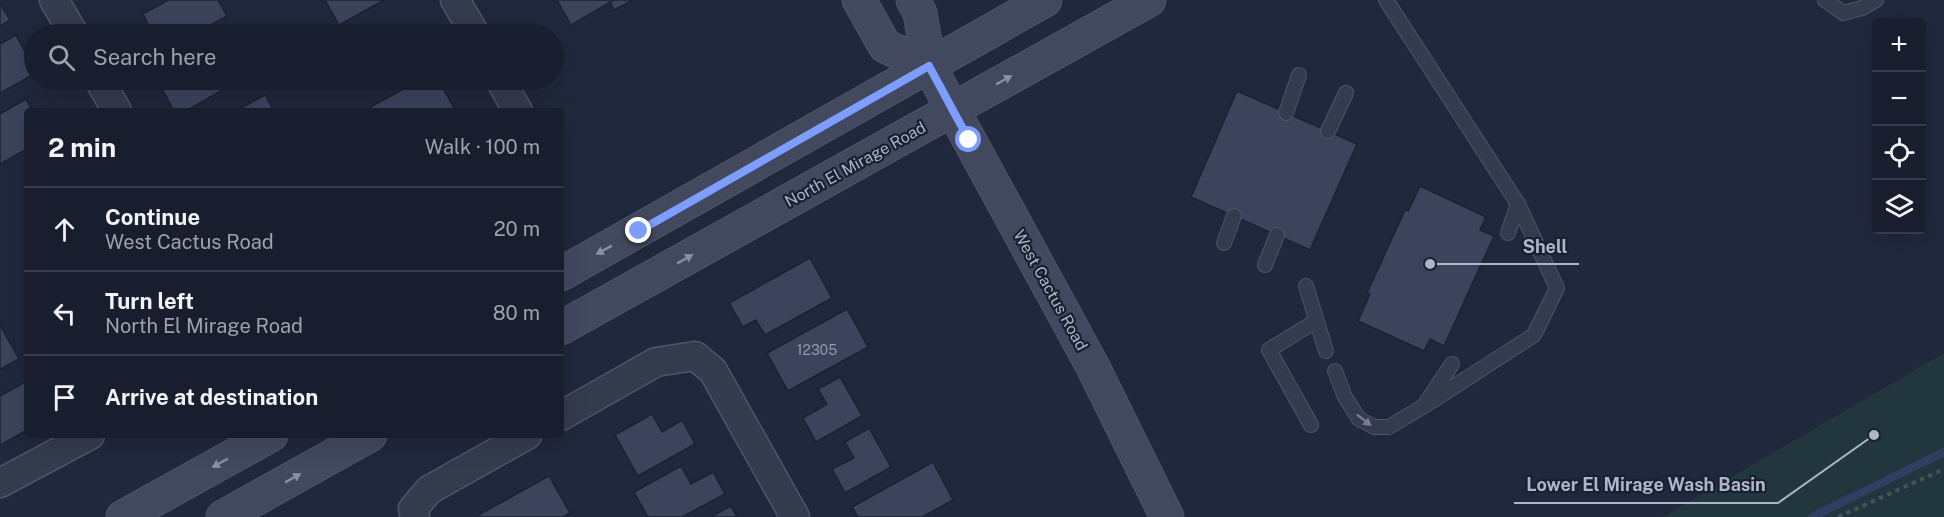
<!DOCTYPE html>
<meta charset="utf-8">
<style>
body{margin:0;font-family:"Public Sans",sans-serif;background:#212735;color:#f1f3f6}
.controls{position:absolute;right:18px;top:18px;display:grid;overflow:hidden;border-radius:6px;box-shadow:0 6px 24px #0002}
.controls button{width:54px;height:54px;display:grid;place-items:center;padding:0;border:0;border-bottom:2px solid #363c49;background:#181e2d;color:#f1f3f6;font:30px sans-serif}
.stop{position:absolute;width:18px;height:18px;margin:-14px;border:4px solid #7d9dff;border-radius:50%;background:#fff}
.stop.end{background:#7d9dff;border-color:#fff;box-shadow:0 2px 6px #0008}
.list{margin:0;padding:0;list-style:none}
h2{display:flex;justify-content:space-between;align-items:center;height:78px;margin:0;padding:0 24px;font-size:26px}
h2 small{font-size:20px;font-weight:400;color:#9fa2aa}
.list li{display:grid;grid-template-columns:39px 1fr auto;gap:18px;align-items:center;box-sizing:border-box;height:84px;padding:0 24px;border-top:2px solid #363c49}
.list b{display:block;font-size:22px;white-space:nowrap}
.list p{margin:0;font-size:20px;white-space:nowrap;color:#9fa2aa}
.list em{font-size:20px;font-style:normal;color:#9fa2aa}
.icon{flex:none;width:33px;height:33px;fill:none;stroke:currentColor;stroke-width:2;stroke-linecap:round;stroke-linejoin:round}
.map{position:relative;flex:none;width:1944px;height:517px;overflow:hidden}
.search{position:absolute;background:#181e2d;box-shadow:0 6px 24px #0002;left:24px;top:24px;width:540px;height:66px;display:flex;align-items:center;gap:15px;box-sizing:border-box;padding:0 21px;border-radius:33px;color:#9fa2aa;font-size:22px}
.panel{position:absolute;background:#181e2d;box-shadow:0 6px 24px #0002;left:24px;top:108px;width:540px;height:330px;border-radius:6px}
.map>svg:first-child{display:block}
</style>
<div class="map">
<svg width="1944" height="517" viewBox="0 0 1944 517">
<rect width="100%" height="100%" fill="#20283c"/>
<!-- green -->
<polygon fill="#22363d" points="1944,353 1944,517 1663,517"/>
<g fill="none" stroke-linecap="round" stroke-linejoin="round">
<!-- stream -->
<polyline stroke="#313e62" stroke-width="8" points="1812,517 1944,452"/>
</g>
<!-- building -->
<g fill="#3c445c" stroke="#1b2232" stroke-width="1.5">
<polygon points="168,0 218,0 227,16 194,34 130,34 148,24 143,14"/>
<polygon points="325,0 384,0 339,25"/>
<polygon points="557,0 614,0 571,25"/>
<polygon points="614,0 633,0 614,10 610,2"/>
<polygon points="0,3 10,20 0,26"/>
<polygon points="16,35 34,69 34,74 0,93 0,44"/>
<polygon points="157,80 221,80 226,88 186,111 174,111"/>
<polygon points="351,80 373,80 356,89"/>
<polygon points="420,80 438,80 454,108 448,111 363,111"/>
<polygon points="1237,91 1357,144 1310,250 1191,197"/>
<polygon points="265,95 274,111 236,111"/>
<polygon points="26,99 32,111 27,111 27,149 0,164 0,114"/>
<polygon points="1420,186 1486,217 1480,230 1494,236 1444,346 1430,339 1424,351 1358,321 1370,294 1367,293 1405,210 1408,211"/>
<polygon points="810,258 832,298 765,335 756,320 743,327 729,303"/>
<polygon points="847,309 868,347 788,391 767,353"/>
<polygon points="0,325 19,359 0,369"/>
<polygon points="840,377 862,416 816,442 803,418 827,404 818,389"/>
<polygon points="27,381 27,430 0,445 0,396"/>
<polygon points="652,414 662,432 682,420 695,444 638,476 615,435"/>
<polygon points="869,428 891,467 845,493 832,469 854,458 845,442"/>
<polygon points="933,462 953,500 922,517 858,517 852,507"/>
<polygon points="681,466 691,484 713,472 725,494 682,517 648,517 634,492"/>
<polygon points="549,476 570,513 563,517 475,517"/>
<polygon points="731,506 737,517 711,517"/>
</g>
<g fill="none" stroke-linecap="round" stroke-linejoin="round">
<defs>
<g id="lane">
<polyline points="1386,0 1518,204 1557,288 1534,335 1424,406"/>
<polyline points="1825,0 1843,13 1862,8 1876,0"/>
<polyline points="1286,113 1299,75"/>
<polyline points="1328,131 1346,93"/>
<polyline points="1508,233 1518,204"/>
<polyline points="1224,243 1234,216"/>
<polyline points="1265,265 1277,235"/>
<polyline points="1306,286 1326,351"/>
<polyline points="1335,371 1345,397 1359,419 1374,427 1389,427 1424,406 1452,364"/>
<polyline points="1311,425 1269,350 1316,321"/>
</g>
<g id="street">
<polyline points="54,0 74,34"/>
<polyline points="455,0 475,34"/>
<polyline points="99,80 117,111"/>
<polyline points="500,80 518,111"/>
<polyline points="561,416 656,362 695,356 713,371 795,517"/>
<polyline points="0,483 90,435"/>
<polyline points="415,517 413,509 429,490 527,435"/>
</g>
<g id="secondary">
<polyline points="859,0 885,46 929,66"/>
<polyline points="913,0 920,13 929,66 1093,367 1167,517"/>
<polyline points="561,274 1045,0"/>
<polyline points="561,328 1149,0"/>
<polyline points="123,517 271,435"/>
<polyline points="223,517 370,435"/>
</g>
</defs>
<!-- lane casing -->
<use href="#lane" stroke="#4f5566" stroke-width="16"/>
<!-- street casing -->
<use href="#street" stroke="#4f5566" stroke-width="31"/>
<!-- secondary casing -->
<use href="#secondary" stroke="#4f5566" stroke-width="35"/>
<!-- path -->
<polyline stroke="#40535a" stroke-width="4" stroke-dasharray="4.5 4.5" stroke-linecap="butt" points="1838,517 1944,469"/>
<!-- lane -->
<use href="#lane" stroke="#343b4c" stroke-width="14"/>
<!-- street -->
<use href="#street" stroke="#343b4c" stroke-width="28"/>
<!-- secondary -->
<use href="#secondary" stroke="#42495f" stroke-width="33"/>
</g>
<!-- one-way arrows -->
<defs><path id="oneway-solid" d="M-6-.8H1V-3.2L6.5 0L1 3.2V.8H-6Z" transform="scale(1.5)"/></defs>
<g fill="#898fa3">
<use href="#oneway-solid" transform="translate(1004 80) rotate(-29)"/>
<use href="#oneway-solid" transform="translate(604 250) rotate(151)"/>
<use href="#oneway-solid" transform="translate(685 259) rotate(-29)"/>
<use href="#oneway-solid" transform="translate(220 463) rotate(151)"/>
<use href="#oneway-solid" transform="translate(293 478) rotate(-29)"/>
</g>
<use fill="#787e90" href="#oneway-solid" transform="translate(1364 420) rotate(38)"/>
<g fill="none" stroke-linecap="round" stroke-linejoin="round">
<!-- route -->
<polyline stroke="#7d9dff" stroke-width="8" points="639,231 929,66 969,140"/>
</g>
<g text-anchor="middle" stroke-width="4.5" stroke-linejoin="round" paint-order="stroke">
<!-- number labels -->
<g font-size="14" fill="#9299ad">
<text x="817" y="355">12305</text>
</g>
<!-- street labels -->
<g font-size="16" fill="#afb5c8" stroke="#192030">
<text transform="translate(855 164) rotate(-29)" y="6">North El Mirage Road</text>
<text transform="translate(1051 290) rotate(61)" y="6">West Cactus Road</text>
</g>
</g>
<!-- callouts -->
<path fill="none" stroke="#afb5c8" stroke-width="2" d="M1430 264L1510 264H1579M1874 435L1778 503H1514"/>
<g fill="#afb5c8" stroke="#192030" stroke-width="2">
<circle cx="1430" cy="264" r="6"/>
<circle cx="1874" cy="435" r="6"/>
</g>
<g font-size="18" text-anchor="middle" font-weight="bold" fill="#afb5c8" stroke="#192030" stroke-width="4.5" stroke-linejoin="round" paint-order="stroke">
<text x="1545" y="253">Shell</text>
<text x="1646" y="491">Lower El Mirage Wash Basin</text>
</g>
</svg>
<div class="controls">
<button>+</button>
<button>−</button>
<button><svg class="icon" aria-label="locate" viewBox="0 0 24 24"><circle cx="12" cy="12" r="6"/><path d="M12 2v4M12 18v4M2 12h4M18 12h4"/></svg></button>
<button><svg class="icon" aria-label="layers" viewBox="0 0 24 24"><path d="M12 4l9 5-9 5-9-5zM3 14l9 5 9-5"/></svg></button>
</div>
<div class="stop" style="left:969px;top:140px"></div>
<div class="stop end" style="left:639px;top:231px"></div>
<div class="search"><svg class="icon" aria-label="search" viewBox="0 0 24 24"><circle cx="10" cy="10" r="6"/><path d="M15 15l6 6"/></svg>Search here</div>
<section class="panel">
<h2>2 min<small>Walk · 100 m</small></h2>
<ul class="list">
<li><svg class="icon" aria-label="ahead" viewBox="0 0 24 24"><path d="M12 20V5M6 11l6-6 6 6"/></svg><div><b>Continue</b><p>West Cactus Road</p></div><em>20 m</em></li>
<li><svg class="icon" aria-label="left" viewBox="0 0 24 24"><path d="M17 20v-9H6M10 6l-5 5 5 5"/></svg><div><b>Turn left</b><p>North El Mirage Road</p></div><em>80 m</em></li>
<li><svg class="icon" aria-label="arrive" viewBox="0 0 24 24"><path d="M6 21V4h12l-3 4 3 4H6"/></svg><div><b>Arrive at destination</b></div></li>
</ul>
</section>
</div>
